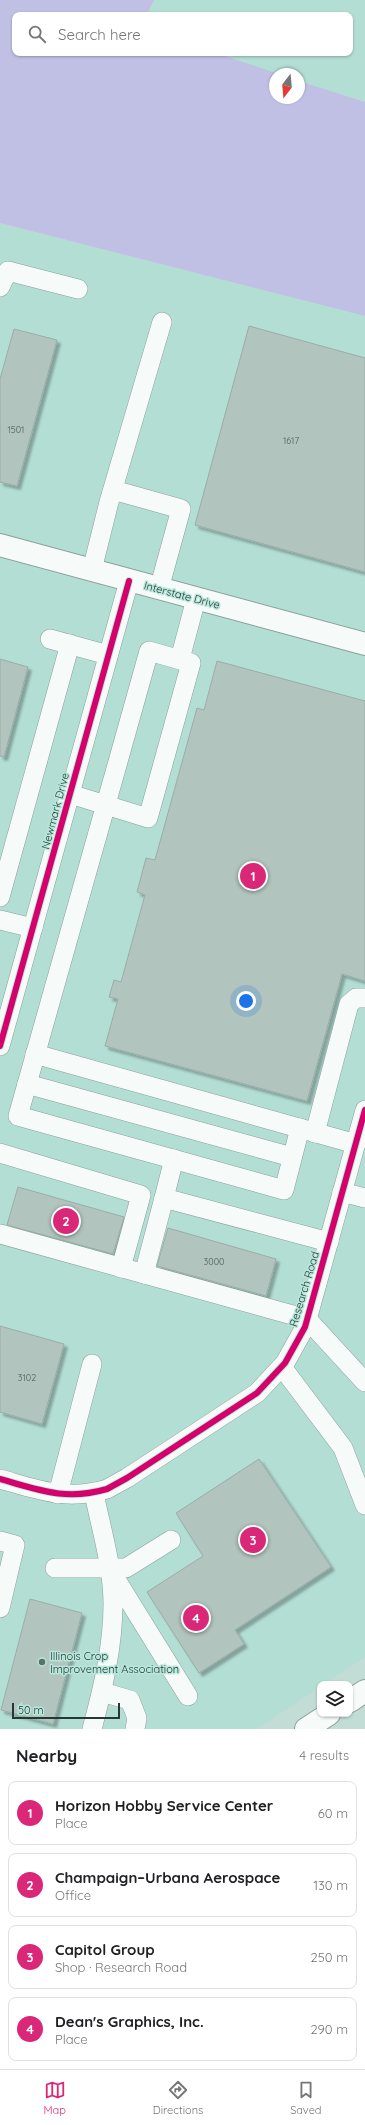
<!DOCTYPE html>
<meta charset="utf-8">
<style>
body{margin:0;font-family:Quicksand,sans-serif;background:#f2f2f2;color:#202124}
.controls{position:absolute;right:12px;bottom:12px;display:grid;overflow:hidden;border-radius:8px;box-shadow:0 1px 3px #0004}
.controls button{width:36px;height:36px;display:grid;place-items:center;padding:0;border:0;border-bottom:1px solid #e0e0e0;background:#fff;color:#202124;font:20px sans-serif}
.compass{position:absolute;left:269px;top:68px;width:36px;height:36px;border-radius:50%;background:#fff;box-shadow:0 1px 3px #0004;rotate:196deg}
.scale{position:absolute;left:12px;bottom:10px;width:108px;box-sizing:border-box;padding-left:4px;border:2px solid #253833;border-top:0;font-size:11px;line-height:14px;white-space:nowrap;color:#253833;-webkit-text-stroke:3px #b8e7db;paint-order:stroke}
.you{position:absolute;left:246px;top:1001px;width:14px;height:14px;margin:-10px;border:3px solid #fff;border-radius:50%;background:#1a73e8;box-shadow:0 0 0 6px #1a73e833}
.badge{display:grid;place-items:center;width:26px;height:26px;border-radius:50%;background:#db2777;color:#fff;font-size:13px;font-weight:700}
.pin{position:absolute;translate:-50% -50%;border:2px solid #fff;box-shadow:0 1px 4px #0006}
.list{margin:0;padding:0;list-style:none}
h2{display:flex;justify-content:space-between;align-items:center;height:52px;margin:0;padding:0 16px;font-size:17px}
h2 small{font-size:13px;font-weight:400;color:#757577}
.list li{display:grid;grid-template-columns:26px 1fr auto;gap:12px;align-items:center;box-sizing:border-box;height:64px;margin:0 8px 8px;padding:0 8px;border:1px solid #e0e0e0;border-radius:8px}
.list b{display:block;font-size:15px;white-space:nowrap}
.list p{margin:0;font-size:13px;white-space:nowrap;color:#757577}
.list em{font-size:13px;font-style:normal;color:#757577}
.icon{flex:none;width:22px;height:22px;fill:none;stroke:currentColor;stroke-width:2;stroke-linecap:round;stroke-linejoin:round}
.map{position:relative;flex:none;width:365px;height:1729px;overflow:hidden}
.search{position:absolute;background:#fff;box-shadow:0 1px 3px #0004;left:12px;right:12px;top:12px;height:44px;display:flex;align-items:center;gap:10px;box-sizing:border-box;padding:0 14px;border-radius:8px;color:#757577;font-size:15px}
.sheet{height:340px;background:#fff}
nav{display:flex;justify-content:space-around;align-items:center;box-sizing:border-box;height:56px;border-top:1px solid #e0e0e0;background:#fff;font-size:11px;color:#757577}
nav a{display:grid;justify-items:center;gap:2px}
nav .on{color:#db2777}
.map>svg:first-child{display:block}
</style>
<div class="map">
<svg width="365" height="1729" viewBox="0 0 365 1729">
<defs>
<filter id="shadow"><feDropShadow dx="3.5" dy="3.5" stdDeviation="1" flood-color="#0004"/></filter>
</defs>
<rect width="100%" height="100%" fill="#c2dcd6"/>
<!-- built -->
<g fill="#b3ded4">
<polygon points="154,0 365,0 365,102 299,81 299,74 279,74 216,53 350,53 350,15 147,15"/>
<polygon points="0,223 365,316 365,1657 324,1684 320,1684 320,1687 256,1729 0,1729"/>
</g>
<!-- green -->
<polygon fill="#c0c0e4" points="0,0 154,0 147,15 15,15 15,53 216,53 279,74 275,74 275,98 299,98 299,81 365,102 365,316 0,223"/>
<!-- building -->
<g fill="#b1c4bd" stroke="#9aada6" filter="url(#shadow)">
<polygon points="249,326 365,358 365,572 195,525"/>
<polygon points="14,329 57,340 17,486 0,482 0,379"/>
<polygon points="0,659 28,667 4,757 0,756"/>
<polygon points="217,661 365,701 365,981 342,974 307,1101 105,1046 118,999 109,997 114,980 121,982 145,895 137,892 146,858 155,860 197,708 204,710"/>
<polygon points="18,1187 124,1217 113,1254 7,1225"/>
<polygon points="168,1228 276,1259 266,1296 157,1266"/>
<polygon points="0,1326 64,1344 42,1424 0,1412"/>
<polygon points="259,1459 331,1567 235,1630 244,1644 199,1673 147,1592 203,1556 176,1513"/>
<polygon points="30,1599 82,1613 53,1724 1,1710"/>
</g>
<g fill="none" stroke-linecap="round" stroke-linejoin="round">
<defs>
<g id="minor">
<polyline points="0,287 8,271 78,289"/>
<polyline points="113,490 181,509 159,589"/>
<polyline points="92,570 109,502 162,322"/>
<polyline points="50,639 108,655"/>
<polyline points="180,659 196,599"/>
<path d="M70 794 148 818 191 663 149 651C106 806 61 960 18 1116L284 1190 300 1128"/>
<polyline points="0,897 70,644"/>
<polyline points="0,920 33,928"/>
<polyline points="0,1046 129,581"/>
<polyline points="35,1054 356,1144"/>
<polyline points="27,1084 292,1157"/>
<polyline points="315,1133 349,1004 356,998 365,998"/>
<polyline points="0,1153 141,1195 121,1268"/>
<polyline points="342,1192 365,1198"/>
<polyline points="164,1198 174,1159"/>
<polyline points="0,1234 307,1319 365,1382"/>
<polyline points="144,1274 164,1198 329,1242"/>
<polyline points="282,1367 343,1448 365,1505"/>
<path d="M0 1479C39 1490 66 1501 107 1489L127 1478 257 1393 285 1363 305 1327 365 1110"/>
<polyline points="58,1494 92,1364"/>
<polyline points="0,1541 15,1545 0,1608"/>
<polyline points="55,1568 126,1568 171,1540"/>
<polyline points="112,1573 188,1696"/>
<polyline points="102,1692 130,1700 137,1718 135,1729"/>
<path d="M92 1729C103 1688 113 1646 113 1604 113 1567 101 1529 94 1493"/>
</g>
<polyline id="major" points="0,545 365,644"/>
<g id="highway">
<polyline points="350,1701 365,1691"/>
<polyline points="306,1729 329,1714"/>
</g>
</defs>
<!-- minor casing -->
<use href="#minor" stroke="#8ba09b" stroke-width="20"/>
<!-- major casing -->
<use href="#major" stroke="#8ba09b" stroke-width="24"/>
<!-- highway casing -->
<use href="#highway" stroke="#8ba09b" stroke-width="24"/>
<!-- minor -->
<use href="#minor" stroke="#f6faf9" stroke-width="19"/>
<!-- major -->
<use href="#major" stroke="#f6faf9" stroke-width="22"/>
<!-- highway -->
<use href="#highway" stroke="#f6faf9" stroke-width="22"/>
<defs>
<g id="cycleway">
<polyline points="0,1046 129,581"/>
<path d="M0 1479C39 1490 66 1501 107 1489L127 1478 257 1393 285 1363 305 1327 365 1110"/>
</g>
</defs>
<!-- cycleway casing -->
<use href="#cycleway" stroke="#b8e7db" stroke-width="8"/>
<!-- cycleway -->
<use href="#cycleway" stroke="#d6006c" stroke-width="6"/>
</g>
<!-- markers -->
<circle fill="#5c716c" stroke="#b8e7db" stroke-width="1.5" cx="42" cy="1662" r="4"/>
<g text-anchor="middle" stroke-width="3" stroke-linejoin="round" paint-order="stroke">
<!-- number labels -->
<g font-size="9" fill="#495c56">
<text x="16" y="433">1501</text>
<text x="291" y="444">1617</text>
<text x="214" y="1265">3000</text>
<text x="27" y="1381">3102</text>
</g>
<!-- street labels -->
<g font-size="11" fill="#253833" stroke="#b8e7db">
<text transform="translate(182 595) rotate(15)" y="4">Interstate Drive</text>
<text transform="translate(55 811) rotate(-75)" y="4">Newmark Drive</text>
<text transform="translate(304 1289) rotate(-73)" y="4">Research Road</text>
</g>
<!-- poi labels -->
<g font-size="11" fill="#253833" stroke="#b8e7db" text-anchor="start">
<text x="50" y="1660">Illinois Crop<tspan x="50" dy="13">Improvement Association</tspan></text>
</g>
</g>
</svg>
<div class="controls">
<button><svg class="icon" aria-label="layers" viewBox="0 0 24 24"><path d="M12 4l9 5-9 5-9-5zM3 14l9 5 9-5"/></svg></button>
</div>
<svg class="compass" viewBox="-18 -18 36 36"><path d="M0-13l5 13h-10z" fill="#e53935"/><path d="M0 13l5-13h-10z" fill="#757577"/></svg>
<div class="scale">50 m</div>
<div class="you"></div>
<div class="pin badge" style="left:253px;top:876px">1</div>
<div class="pin badge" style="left:66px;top:1221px">2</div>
<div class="pin badge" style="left:253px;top:1540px">3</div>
<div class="pin badge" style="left:196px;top:1618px">4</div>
<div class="search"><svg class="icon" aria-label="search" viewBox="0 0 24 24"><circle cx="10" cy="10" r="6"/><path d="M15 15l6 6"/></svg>Search here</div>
</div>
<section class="sheet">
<h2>Nearby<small>4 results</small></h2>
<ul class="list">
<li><span class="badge">1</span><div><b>Horizon Hobby Service Center</b><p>Place</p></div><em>60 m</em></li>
<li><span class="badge">2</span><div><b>Champaign–Urbana Aerospace</b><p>Office</p></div><em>130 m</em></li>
<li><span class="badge">3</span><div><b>Capitol Group</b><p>Shop · Research Road</p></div><em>250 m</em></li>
<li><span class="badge">4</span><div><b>Dean's Graphics, Inc.</b><p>Place</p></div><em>290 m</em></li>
</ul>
</section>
<nav>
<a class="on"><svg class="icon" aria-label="map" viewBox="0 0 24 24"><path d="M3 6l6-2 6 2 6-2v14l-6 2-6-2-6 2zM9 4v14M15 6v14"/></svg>Map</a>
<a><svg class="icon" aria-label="directions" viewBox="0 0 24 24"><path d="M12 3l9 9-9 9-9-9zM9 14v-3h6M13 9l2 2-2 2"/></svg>Directions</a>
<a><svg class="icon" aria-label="saved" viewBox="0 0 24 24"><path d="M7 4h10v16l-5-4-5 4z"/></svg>Saved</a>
</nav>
